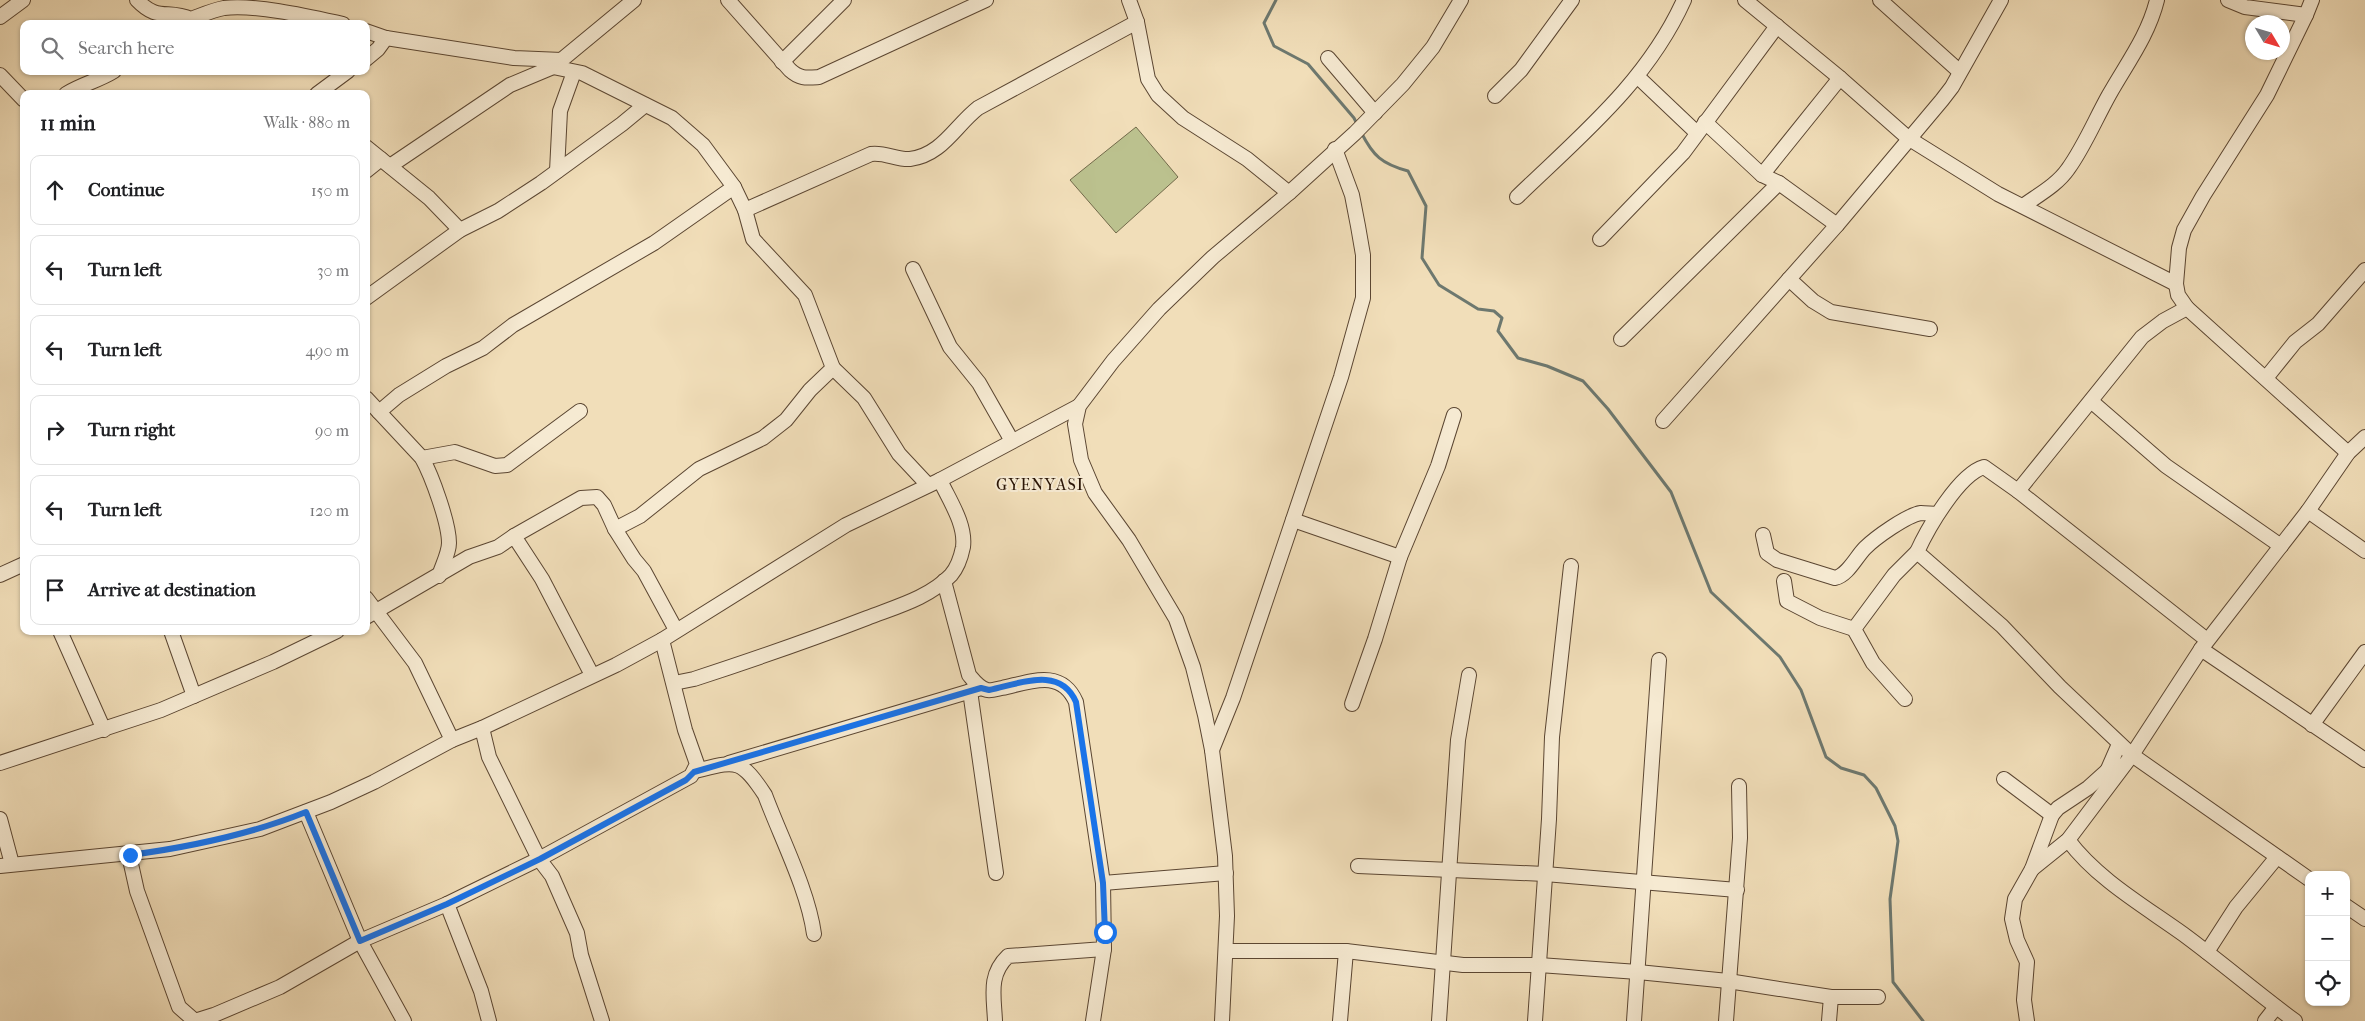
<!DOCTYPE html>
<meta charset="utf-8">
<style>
body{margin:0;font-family:"IM FELL French Canon",serif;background:#f2f2f2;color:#202124}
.controls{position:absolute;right:15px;bottom:15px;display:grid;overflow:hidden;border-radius:10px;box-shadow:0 1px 4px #0004}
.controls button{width:45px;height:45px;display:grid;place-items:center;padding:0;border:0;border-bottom:1px solid #e0e0e0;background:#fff;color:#202124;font:25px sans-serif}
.compass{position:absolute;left:2245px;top:15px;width:45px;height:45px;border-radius:50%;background:#fff;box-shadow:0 1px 4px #0004;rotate:128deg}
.stop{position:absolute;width:15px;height:15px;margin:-11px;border:4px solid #1a73e8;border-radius:50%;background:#fff}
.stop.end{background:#1a73e8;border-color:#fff;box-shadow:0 1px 5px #0008}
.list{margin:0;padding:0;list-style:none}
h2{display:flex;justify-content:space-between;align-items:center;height:65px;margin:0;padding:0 20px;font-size:21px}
h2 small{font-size:16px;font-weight:400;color:#757577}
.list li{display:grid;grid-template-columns:32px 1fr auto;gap:15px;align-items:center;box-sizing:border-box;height:70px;margin:0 10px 10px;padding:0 10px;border:1px solid #e0e0e0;border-radius:10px}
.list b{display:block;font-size:19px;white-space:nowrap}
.list em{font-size:16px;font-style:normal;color:#757577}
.icon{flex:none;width:28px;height:28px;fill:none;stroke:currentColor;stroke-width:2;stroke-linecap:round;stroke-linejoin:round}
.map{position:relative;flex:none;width:2365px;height:1021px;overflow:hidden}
.search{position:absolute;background:#fff;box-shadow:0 1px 4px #0004;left:20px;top:20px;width:350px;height:55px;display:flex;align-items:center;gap:12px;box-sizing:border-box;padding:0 18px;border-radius:10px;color:#757577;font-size:19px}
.panel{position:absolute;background:#fff;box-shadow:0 1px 4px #0004;left:20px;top:90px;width:350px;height:545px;border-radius:10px}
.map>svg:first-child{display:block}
</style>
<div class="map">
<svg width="2365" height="1021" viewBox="0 0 2365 1021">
<rect width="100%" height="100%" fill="#f1deb9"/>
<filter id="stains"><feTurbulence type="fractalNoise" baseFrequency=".004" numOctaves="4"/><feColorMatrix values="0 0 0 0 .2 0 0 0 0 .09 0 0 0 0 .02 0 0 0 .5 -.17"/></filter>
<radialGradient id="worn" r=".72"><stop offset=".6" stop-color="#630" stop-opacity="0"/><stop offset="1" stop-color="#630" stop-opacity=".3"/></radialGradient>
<!-- green -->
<polygon fill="#bbc18e" stroke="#726a4a" points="1136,127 1178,177 1116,233 1070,180"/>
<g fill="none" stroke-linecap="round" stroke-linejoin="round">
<!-- stream -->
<g stroke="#6d786f" stroke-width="3">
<polyline points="1276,0 1264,23 1274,46 1308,64 1354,118 1357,124"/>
<path d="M1361 132C1373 156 1382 164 1408 171L1426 206 1422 258 1439 285 1478 309 1494 311 1502 318 1498 331 1518 358 1547 366 1583 381 1608 409 1671 492 1711 592 1780 657 1801 690 1826 757 1841 768 1864 775 1876 788 1895 826 1898 841 1890 899 1893 982 1923 1021"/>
</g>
<defs>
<g id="minor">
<path d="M137 0C158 22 167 9 191 19 202 15 213 10 224 8 256 4 311 17 343 24"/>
<path d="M728 0 790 70C800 79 806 78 819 77L986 0"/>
<polyline points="1129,0 1137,22 1148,79 1158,95 1183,118 1247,159 1289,193"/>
<polyline points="1745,0 1840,78 1908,138 1998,194 2176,284"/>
<polyline points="1880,0 1959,71"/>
<polyline points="2306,15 2312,0"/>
<polyline points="0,17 23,0"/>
<polyline points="366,31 386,38 514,58 562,60"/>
<polyline points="1328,58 1375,113"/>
<polyline points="366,59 378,49 386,38"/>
<polyline points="782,62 844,0"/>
<polyline points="553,67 582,73 672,118 703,145 734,187 745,210 753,239 805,295 833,368 810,390 786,420 763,438 699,469 640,516 615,529"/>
<polyline points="0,75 24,100"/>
<polyline points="1638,77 1697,133"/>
<path d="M66 94C82 84 98 81 114 71"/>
<polyline points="317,94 348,71"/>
<polyline points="1495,96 1521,70 1572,0"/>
<polyline points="1705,122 1762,175 1779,183 1837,225"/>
<polyline points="366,147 429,198 460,230"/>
<polyline points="390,166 510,85 553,67 634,0"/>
<polyline points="366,171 381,159"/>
<polyline points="557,171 560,111 574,72"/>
<polyline points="1762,175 1840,78"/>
<path d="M1517 197C1580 136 1647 82 1684 0"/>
<path d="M2023 206C2038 195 2057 185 2068 169 2084 147 2095 120 2109 95 2127 63 2148 36 2157 0"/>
<path d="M745 210 871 154C885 152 897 160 910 159 942 155 955 126 978 108L1137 22"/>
<polyline points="1600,239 1683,153 1777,26"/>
<polyline points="913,269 950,347 979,383 1012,441"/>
<polyline points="1789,279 1813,301 1831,312 1930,329"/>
<polyline points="366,298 460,230 498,211 541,183 622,124 645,105"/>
<polyline points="2187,308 2348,453"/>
<polyline points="1621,339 1779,183"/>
<polyline points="833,368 864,398 899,454 928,485"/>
<polyline points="2266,378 2295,342 2318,324 2365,270"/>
<path d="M366 398 422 458C432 476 449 523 449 543 449 553 442 566 439 576"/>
<polyline points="2091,401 2166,466 2281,546"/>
<polyline points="379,412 399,395 446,366 483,348 513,325 654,243 734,187"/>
<polyline points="1663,421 1837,225 1942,100 1952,87 2001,0"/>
<polyline points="422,458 455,452 495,466 507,465 580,411"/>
<polyline points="2018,491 2142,337 2163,321 2187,308 2178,295 2176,284 2179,248 2184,230 2203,196 2267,95 2306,15 2245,7 2228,0"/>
<polyline points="2308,511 2365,551"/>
<polyline points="1293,520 1400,557 1438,466 1454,415"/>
<path d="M1763 535 1767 553 1777 560 1835 578C1848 575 1856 557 1865 548 1875 538 1907 515 1921 513 1926 513 1932 514 1937 514"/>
<polyline points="514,536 581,498 597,497 604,505 615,529 634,559 644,571 676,630"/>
<polyline points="0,575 24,564"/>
<path d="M944 581 969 675C974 681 979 688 987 690 991 691 997 689 1002 688 1030 682 1061 668 1076 702L1103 883 1104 949 1008 956C988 975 994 996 995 1021"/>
<polyline points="1784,581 1787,601 1820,618 1854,629"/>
<polyline points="366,598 415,663 452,740"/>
<polyline points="366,617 469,557 498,547 514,536 542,579 592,675"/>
<polyline points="60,631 104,730"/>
<polyline points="171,631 194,696"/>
<path d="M2207 640 2018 491 1984 467C1959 474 1928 528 1917 552L2002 626 2060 687 2132 755 2309 879"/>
<polyline points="2201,649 2365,760"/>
<path d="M674 683 694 679C752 660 810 640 867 618 895 607 929 598 951 575 957 568 961 557 963 547 966 524 949 500 940 480"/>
<polyline points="970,691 996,873"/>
<polyline points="1905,699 1873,663 1854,629 1894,575 1917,552"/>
<polyline points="1352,704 1375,639 1400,557"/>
<polyline points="2312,725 2365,652"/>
<polyline points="482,728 489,757 539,859 552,876 577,933 581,955 602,1021"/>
<polyline points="1212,750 1233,698 1341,377 1363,298 1363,255 1358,226 1352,195 1335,149"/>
<polyline points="0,763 161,710 273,662 337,631"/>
<polyline points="729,763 981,688"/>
<path d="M695 771C736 761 740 757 765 795 781 838 808 890 814 934"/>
<polyline points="2105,776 2119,744"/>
<polyline points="2004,779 2052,815 2058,808 2088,788 2108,770 2124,765"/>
<polyline points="306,812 360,941 404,1021"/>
<polyline points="0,819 12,864"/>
<path d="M2068 840C2097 879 2144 906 2183 934 2221 962 2257 993 2295 1021"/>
<polyline points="129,855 137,891 179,1007 195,1021 214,1015 280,987 360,941 447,904 539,859 691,776 697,764 685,730 662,640"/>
<polyline points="0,866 170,849 260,829 331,802 374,782 452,740 482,728 616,665 662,640 846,525 940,480 1079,406"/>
<polyline points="1358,866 1545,874 1737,890"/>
<polyline points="2032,869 2068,840 2132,755 2201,649 2308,511 2348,453 2365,437"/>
<polyline points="1103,883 1226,873"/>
<polyline points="447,904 481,991 489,1021"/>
<polyline points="2346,906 2365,919"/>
<polyline points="1226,951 1346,951 1463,965 1539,965 1638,972 1728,981 1831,997 1878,997"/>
<polyline points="2207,952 2236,907 2277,857"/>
<polyline points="1093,1021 1104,949"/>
<polyline points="1222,1021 1227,916 1225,856 1212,750 1205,715 1193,667 1176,619 1129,540 1095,493 1081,460 1075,424 1079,406 1113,361 1159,309 1213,257 1289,193 1355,133 1403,84 1433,47 1461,0"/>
<polyline points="1340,1021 1346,951"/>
<polyline points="1439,1021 1458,740 1469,675"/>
<polyline points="1535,1021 1549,819 1552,737 1571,566"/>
<polyline points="1634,1021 1659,660"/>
<polyline points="1726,1021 1740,838 1739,786"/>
<polyline points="1829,1021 1831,997"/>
<polyline points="2027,1021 2024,1000 2027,962 2017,940 2012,919 2015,899 2032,869 2052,815"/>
<polyline points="2265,1021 2276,1007"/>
</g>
</defs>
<!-- minor casing -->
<use href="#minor" stroke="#5b4632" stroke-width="16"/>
<!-- minor -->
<use href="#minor" stroke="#f6ead2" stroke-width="14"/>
</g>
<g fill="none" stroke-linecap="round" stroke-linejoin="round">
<!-- route -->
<path stroke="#1a73e8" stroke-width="6" d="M130 855C190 847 249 835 306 812L360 941 447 904 540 859 686 780 694 772 981 688 989 690C1019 684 1060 665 1076 702L1103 883 1105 932"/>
</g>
<g text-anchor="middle" stroke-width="4" stroke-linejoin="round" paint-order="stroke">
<!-- quarter labels -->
<g font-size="16" letter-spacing="1" fill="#291405" stroke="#f6ead2">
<text x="1040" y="490">GYENYASI</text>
</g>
</g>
<rect width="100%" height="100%" filter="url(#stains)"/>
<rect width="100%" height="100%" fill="url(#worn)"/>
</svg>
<div class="controls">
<button>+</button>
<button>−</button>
<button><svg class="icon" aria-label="locate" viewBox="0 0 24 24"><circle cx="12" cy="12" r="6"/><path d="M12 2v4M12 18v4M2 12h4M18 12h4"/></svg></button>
</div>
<svg class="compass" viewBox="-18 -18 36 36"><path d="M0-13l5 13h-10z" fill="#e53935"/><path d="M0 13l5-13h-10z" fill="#757577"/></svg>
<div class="stop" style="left:1105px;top:932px"></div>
<div class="stop end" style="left:130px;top:855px"></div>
<div class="search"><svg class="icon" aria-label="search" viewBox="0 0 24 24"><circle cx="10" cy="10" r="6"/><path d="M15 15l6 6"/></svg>Search here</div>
<section class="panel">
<h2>11 min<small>Walk · 880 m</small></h2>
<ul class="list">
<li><svg class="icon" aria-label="ahead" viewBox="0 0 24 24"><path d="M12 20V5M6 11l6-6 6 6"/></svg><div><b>Continue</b></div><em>150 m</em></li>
<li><svg class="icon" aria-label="left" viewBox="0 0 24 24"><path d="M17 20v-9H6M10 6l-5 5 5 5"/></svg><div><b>Turn left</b></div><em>30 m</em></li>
<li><svg class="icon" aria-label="left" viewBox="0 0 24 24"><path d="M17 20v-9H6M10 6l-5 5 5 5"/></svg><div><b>Turn left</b></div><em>490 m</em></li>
<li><svg class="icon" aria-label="right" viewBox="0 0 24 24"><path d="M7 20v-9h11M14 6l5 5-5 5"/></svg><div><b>Turn right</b></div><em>90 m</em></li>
<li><svg class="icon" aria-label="left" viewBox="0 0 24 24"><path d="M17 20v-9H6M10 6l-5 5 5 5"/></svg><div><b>Turn left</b></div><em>120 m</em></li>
<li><svg class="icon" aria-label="arrive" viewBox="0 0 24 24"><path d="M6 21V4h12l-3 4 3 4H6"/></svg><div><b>Arrive at destination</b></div></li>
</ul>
</section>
</div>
